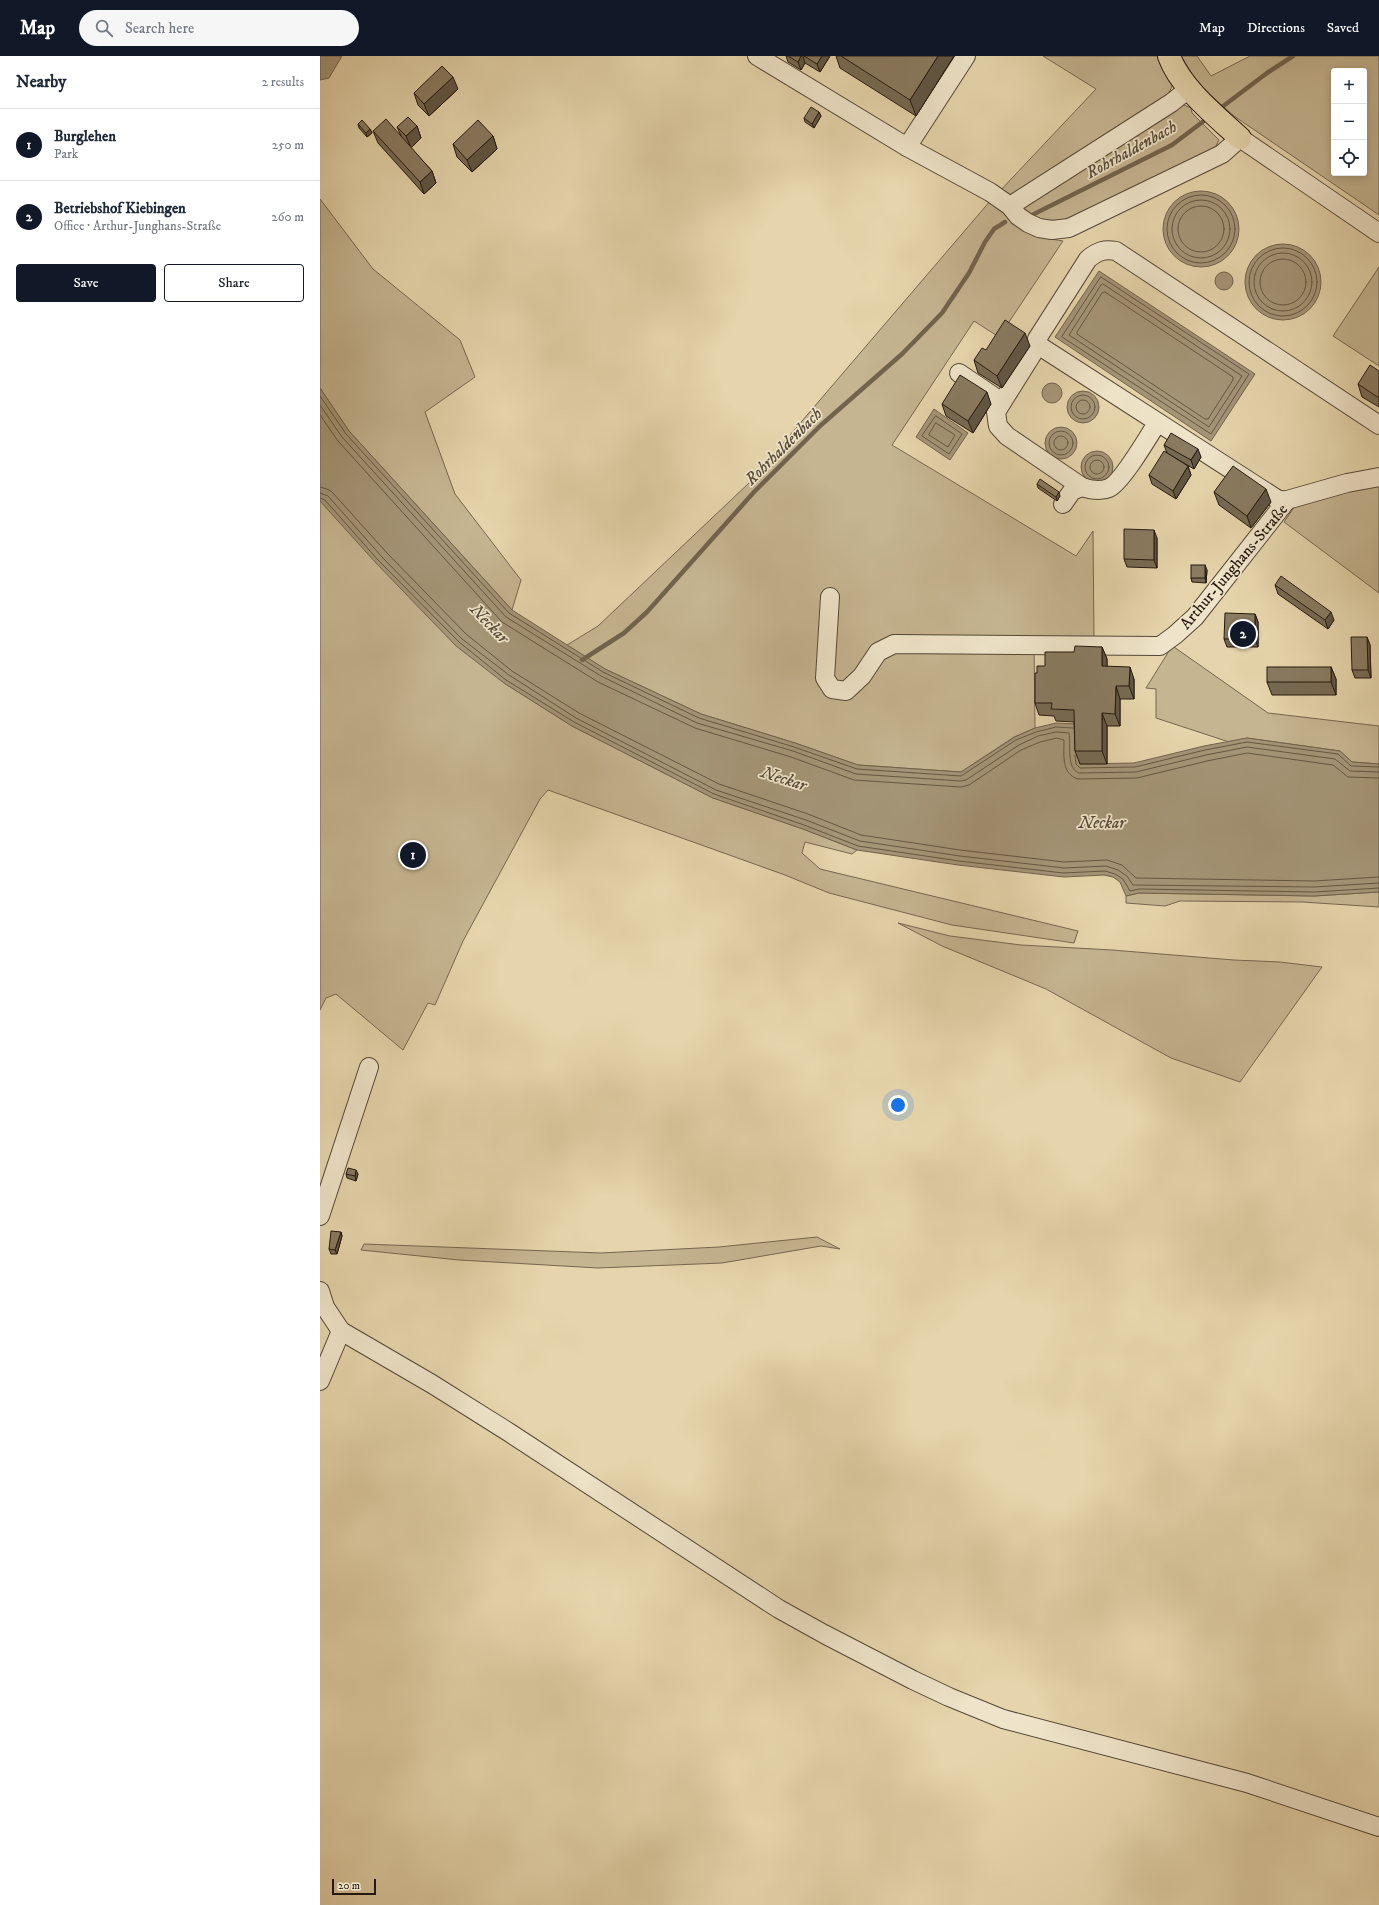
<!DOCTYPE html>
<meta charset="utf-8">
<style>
body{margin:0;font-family:"IM FELL DW Pica",serif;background:#f6f6f7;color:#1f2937}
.controls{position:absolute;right:12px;top:12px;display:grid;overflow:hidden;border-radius:4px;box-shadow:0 2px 10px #0003}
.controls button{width:36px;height:36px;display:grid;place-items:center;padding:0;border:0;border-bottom:1px solid #e0e1e3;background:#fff;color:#1f2937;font:20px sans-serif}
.scale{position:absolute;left:12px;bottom:10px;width:44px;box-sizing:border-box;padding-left:4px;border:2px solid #25190f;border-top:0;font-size:11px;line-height:14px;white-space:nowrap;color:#25190f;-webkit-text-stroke:3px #efe4c9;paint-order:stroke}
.you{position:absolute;left:578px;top:1049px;width:14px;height:14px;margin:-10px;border:3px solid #fff;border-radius:50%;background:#1a73e8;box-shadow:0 0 0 6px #1a73e833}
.badge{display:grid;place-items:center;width:26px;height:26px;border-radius:50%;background:#111827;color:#fff;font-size:13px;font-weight:700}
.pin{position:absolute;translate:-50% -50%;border:2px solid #fff;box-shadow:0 1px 4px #0006}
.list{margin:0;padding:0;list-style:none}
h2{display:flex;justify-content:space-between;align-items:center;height:52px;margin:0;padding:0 16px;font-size:17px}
h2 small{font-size:13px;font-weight:400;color:#747a83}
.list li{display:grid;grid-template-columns:26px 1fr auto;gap:12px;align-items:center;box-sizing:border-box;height:72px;padding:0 16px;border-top:1px solid #e0e1e3}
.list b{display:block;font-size:15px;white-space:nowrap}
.list p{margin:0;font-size:13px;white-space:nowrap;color:#747a83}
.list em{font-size:13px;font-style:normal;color:#747a83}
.actions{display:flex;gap:8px;padding:12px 16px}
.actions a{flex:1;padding:9px 0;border:1px solid #111827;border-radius:4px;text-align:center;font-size:14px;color:#111827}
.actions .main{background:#111827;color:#fff}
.icon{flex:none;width:22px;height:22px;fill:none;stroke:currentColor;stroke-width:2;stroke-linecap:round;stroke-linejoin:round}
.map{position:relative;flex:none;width:1059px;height:1849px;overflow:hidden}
header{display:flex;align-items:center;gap:24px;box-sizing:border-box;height:56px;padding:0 20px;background:#111827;color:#fff}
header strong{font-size:19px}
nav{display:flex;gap:22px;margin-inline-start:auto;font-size:14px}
.search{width:280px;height:36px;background:#f6f6f7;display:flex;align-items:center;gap:10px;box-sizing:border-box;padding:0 14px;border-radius:22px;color:#747a83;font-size:15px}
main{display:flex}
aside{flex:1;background:#fff}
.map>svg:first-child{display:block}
</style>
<header>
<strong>Map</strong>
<div class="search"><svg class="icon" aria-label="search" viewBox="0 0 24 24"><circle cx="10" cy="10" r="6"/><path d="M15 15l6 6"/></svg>Search here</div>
<nav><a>Map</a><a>Directions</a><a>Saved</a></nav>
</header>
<main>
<aside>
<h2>Nearby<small>2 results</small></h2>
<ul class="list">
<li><span class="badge">1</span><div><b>Burglehen</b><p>Park</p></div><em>250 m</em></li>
<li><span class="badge">2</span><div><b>Betriebshof Kiebingen</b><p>Office · Arthur-Junghans-Straße</p></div><em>260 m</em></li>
</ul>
<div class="actions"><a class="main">Save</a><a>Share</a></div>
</aside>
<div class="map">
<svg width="1059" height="1849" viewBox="0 0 1059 1849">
<rect width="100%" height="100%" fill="#e6d5ac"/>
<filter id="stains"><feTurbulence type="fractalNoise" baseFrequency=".005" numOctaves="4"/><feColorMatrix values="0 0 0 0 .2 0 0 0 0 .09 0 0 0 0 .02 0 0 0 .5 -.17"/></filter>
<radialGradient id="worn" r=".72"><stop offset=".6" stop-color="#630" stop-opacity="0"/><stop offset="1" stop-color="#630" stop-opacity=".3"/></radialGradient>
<!-- green -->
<g fill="#c5b591" stroke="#756750" fill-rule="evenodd">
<polygon points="723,0 838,0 853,28 848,39 764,96 687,141 678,137 776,33"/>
<path d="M861 0H877L891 20 930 0H1059V159L914 60 879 29ZM1014 15H1044V117H1014Z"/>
<polygon points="864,49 871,52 872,57 899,84 895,92 738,167 712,164 699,148"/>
<polygon points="0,143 53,213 140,284 155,321 105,356 135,438 201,524 192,554 29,375 0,332"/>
<polygon points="671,144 685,156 695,169 714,180 743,185 679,281 654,265 572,389 756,500 773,475 774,584 714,585 715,672 694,681 641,716 538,709 475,687 381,658 285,613 247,589 278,570 429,427"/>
<polygon points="1059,211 1059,310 1013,280"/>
<polygon points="1059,427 1059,537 964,466 975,450"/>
<polygon points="0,433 184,627 252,670 393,742 483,773 537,794 532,798 485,786 482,797 500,813 758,875 754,887 632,869 509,837 465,819 228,734 220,743 143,885 115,949 108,947 83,994 16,938 6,942 0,954"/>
<polygon points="854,591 948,657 1059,670 1059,708 1032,706 1020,695 927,682 909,686 836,662 836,633 826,632 849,595"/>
<polygon points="1059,836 1059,851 982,846 860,845 845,850 806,847 806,840 819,837 994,840"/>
<polygon points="578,867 630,880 701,889 792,894 914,904 960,906 1002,911 920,1026 851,1002 726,933 622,890"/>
<polygon points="497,1181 520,1193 501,1190 402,1207 278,1212 139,1204 41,1194 44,1188 281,1197 399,1191"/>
</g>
<!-- water -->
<g fill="#a49577" stroke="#71634d">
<polygon points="0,0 22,0 9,22 0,24"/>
<circle cx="881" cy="173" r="38"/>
<circle cx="963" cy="226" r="38"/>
<polygon points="779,215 935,318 891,385 735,281"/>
<circle cx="904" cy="225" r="9"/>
<circle cx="732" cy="337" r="10"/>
<polygon points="0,332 29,375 192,554 285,613 381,658 475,687 538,709 641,716 695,681 715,672 736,667 758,668 760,708 814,707 884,690 927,682 1020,695 1032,706 1059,708 1059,836 994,840 819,837 806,840 800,826 793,821 784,819 744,821 638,809 537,794 483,773 393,742 252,670 184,627 136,590 56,507 0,445"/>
<circle cx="763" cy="351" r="16"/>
<polygon points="614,353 648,377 630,404 596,381"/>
<circle cx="741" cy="387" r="16"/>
<circle cx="777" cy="411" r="16"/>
</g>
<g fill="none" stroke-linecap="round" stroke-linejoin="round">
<!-- shore -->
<g stroke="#645743" stroke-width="1">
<circle cx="881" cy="173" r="34"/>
<circle cx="881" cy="173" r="29"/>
<circle cx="881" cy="173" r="23"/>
<circle cx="963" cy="226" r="34"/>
<circle cx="963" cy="226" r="29"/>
<circle cx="963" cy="226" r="23"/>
<polygon points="781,221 929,318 891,378 742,281"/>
<polygon points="783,228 922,320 889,371 749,279 781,229"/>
<polygon points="785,236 913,321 913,324 888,363 885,363 757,278 757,276 782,237"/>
<circle cx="763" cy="351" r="12"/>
<polyline points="0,340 26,378 189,557 283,616 379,662 474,691 537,713 641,720 696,684 716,676 736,671 753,672"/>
<circle cx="763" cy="351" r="7"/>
<path d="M0 349 22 381 186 561 281 620 377 667 473 695 536 718 641 725 646 724 699 689 718 680 736 676 749 677C751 689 746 712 759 717L816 716 886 699 927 691 1015 703 1030 715 1059 716"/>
<path d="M0 359 18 385 182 566 278 626 375 672 471 701 534 724 641 731 649 729 701 694 720 686 737 682 744 684C744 698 741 718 758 723L817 722 887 705 927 697 1013 709 1028 721 1059 722"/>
<polygon points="616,360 642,378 629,398 602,380"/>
<polygon points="616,367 635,379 628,391 609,379"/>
<circle cx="741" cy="387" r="12"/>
<circle cx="741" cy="387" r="7"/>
<circle cx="777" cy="411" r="12"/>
<circle cx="777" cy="411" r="7"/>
<polyline points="0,431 7,433 12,436 67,497 146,578 192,615 259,657 399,728 488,758 541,779 640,794 744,806 787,804 802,809 816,822 994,825 1059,821"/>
<polyline points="0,437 8,440 62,501 142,583 189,619 256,662 396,734 486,764 540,785 640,800 744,812 786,810 798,814 807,820 813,829 994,831 1059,827"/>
<polyline points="0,442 5,444 58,504 139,586 186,624 254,666 394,738 484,769 538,790 639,805 743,817 785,815 795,818 803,823 810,835 819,833 994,836 1059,832"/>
<polyline points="755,699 756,708 760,712 815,711 885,694 927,686 1018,698 1031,710 1059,711"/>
</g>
<!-- stream -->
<g stroke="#71634d" stroke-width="4.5">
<polyline points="898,54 947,17 973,0"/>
<polyline points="714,158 852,89 889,61"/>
<polyline points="262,604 304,577 327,556 434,436 500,370 582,298 622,257 649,217 665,186 674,173 685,166"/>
</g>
<defs>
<g id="minor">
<polyline points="437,0 587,91"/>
<polyline points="646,0 587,91 670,136 690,150 698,160 708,167 719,172 732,174 749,172 902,98 920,82 1059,177"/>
<polyline points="690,150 851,47 870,32"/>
<path d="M718 289 717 283 768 203C778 195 784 193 796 195L1059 369"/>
<polyline points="639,317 682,346"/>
<path d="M837 367C829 380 801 427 789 432 780 436 771 434 762 431L687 380 678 370 676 356 718 289 957 443 966 445"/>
<polyline points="743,448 752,435 762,431"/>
<polyline points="510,541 505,622 512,633 526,635 542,620 558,596 574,588 840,590 855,579 875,561 967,444 1027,427 1059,421"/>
<polyline points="0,1160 49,1011"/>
<polyline points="0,1235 5,1251 21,1275 112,1328 190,1377 459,1553 504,1578 593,1624 629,1641 683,1663 927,1727 1059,1771"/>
<polyline points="0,1325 21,1275"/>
</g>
<path id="major" d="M849 0C860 31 896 60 920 82"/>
</defs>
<!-- minor casing -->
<use href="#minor" stroke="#554836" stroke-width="20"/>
<!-- major casing -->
<use href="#major" stroke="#25190f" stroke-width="24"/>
<!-- minor -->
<use href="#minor" stroke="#efe4c9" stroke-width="18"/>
<!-- major -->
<use href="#major" stroke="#e6d5ac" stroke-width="22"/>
</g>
<!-- wall -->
<g fill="#766a53" stroke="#25190f">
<polygon points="466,0 510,0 500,16 485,7 481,14 468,6"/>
<polygon points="516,0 634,0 596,60 520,12"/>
<polygon points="138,33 109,60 98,49 94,37"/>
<polygon points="499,56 501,60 494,72 485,66 484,62"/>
<polygon points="38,68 50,73 52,77 47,81 39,72"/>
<polygon points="97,70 101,82 91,92 112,115 116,127 104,138 58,87 53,75 81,80 77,71"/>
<polygon points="173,80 177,93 152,116 137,101 133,88"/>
<polygon points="710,290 682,332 658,317 654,304 666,294"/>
<polygon points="1059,315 1059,351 1042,341 1038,328"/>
<polygon points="622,348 671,348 653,377 626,360"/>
<polygon points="844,389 881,401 874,413 847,397"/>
<polygon points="868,410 871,419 856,443 832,428 829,419"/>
<polygon points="717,428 740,440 737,445 718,432"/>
<polygon points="894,436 951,446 931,472 899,449"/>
<polygon points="837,482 837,512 807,511 804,503"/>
<polygon points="887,514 886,527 872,526 871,522"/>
<polygon points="955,529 1014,564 1008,573 958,538"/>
<polygon points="935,558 938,566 938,591 907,591 904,583"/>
<polygon points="1047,581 1050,589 1051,622 1035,622 1032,614"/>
<polygon points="782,591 787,603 787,610 814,623 814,643 800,643 800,670 787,670 787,708 760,708 755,695 754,666 736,665 734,660 719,659 715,647 717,617 754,596"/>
<polygon points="1011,611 1016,623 1016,639 952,639 947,626"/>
<polygon points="26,1118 38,1118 36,1125 27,1122"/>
<polygon points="21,1176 22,1180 17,1198 11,1198 9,1193"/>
</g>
<!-- shaded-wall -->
<g fill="#605644" stroke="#25190f">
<polygon points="481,0 483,0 485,7 481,14 478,6"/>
<polygon points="502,0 510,0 500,16 497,8"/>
<polygon points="618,0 634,0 596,60 590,44"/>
<polygon points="133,21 138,33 109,60 104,48"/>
<polygon points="499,56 501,60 494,72 492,68"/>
<polygon points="97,70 101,82 91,92 86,80"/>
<polygon points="50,73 52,77 47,81 46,77"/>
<polygon points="173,80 177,93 152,116 147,104"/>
<polygon points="112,115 116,127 104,138 100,126"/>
<polygon points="705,277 710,290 682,332 677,320"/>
<polygon points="667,336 671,348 653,377 648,365"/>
<polygon points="878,393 881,401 874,413 871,404"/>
<polygon points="868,410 871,419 856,443 853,435"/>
<polygon points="946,433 951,446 931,472 927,460"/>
<polygon points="739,436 740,440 737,445 736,441"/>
<polygon points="834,474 837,482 837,512 834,504"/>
<polygon points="885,509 887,514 886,527 885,522"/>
<polygon points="1011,556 1014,564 1008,573 1005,564"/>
<polygon points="935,558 938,566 938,591 935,583"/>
<polygon points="1047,581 1050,589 1051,622 1048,614"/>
<polygon points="782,591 787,603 787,623 782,610"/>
<polygon points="810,611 814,623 814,643 809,630"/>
<polygon points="1011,611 1016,623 1016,639 1011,626"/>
<polygon points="796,630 800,643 800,670 795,658"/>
<polygon points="782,657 787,670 787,708 782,695"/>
<polygon points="36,1114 38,1118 36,1125 35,1120"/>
<polygon points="21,1176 22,1180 17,1198 15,1194"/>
</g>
<!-- building -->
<g fill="#897b61" stroke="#25190f">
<polygon points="468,0 481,0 478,6"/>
<polygon points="484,0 502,0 497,8"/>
<polygon points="521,0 618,0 590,44"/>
<polygon points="122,10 133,21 104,48 94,37"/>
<polygon points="491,51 499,56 492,68 484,62"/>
<polygon points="88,61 97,70 86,80 77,71"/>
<polygon points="66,63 112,115 100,126 53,75"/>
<polygon points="42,64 50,73 46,77 38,68"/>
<polygon points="158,64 173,80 147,104 133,88"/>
<polygon points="685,264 705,277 677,320 654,304 662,292 666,294"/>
<polygon points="1050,309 1059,315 1059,342 1038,328"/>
<polygon points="640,319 667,336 648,365 622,348"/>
<polygon points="851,377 878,393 871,404 844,389"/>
<polygon points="844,395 868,410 853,435 829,419"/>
<polygon points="913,410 946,433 927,460 894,436"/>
<polygon points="720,423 739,436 736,441 717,428"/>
<polygon points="804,473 834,474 834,504 804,503"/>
<rect x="871" y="509" width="14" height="13"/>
<polygon points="961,520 1011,556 1005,564 955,529"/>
<polygon points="905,557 935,558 935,583 904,583"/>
<polygon points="1031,581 1047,581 1048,614 1032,614"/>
<polygon points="755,590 782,591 782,610 810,611 809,630 796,630 795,658 782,657 782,695 755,695 754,654 731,653 732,647 715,647 715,617 717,617 717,610 725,610 725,596 754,596"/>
<rect x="947" y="611" width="64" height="15"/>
<polygon points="28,1112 36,1114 35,1120 26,1118"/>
<polygon points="11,1175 21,1176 15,1194 9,1193"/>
</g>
<g text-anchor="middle" stroke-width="3.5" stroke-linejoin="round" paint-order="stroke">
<!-- street labels -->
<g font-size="16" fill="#25190f" stroke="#efe4c9">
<text transform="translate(913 510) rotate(-50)" y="6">Arthur-Junghans-Straße</text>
</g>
<!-- water labels -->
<g font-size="17" font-style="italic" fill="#584b39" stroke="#efe4c9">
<text transform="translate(811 93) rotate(-29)" y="6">Rohrhaldenbach</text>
<text transform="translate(463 390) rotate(-45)" y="6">Rohrhaldenbach</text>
<text transform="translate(170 567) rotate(46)" y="6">Neckar</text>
<text transform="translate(464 722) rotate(18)" y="6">Neckar</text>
<text x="782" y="772">Neckar</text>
</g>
</g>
<rect width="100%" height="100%" filter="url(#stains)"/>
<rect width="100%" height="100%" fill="url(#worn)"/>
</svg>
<div class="controls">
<button>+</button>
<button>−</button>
<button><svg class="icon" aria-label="locate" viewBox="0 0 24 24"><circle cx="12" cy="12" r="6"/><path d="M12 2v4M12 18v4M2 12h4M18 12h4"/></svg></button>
</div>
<div class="scale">20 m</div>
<div class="you"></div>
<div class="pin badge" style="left:93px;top:799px">1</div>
<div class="pin badge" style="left:923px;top:578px">2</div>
</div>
</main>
